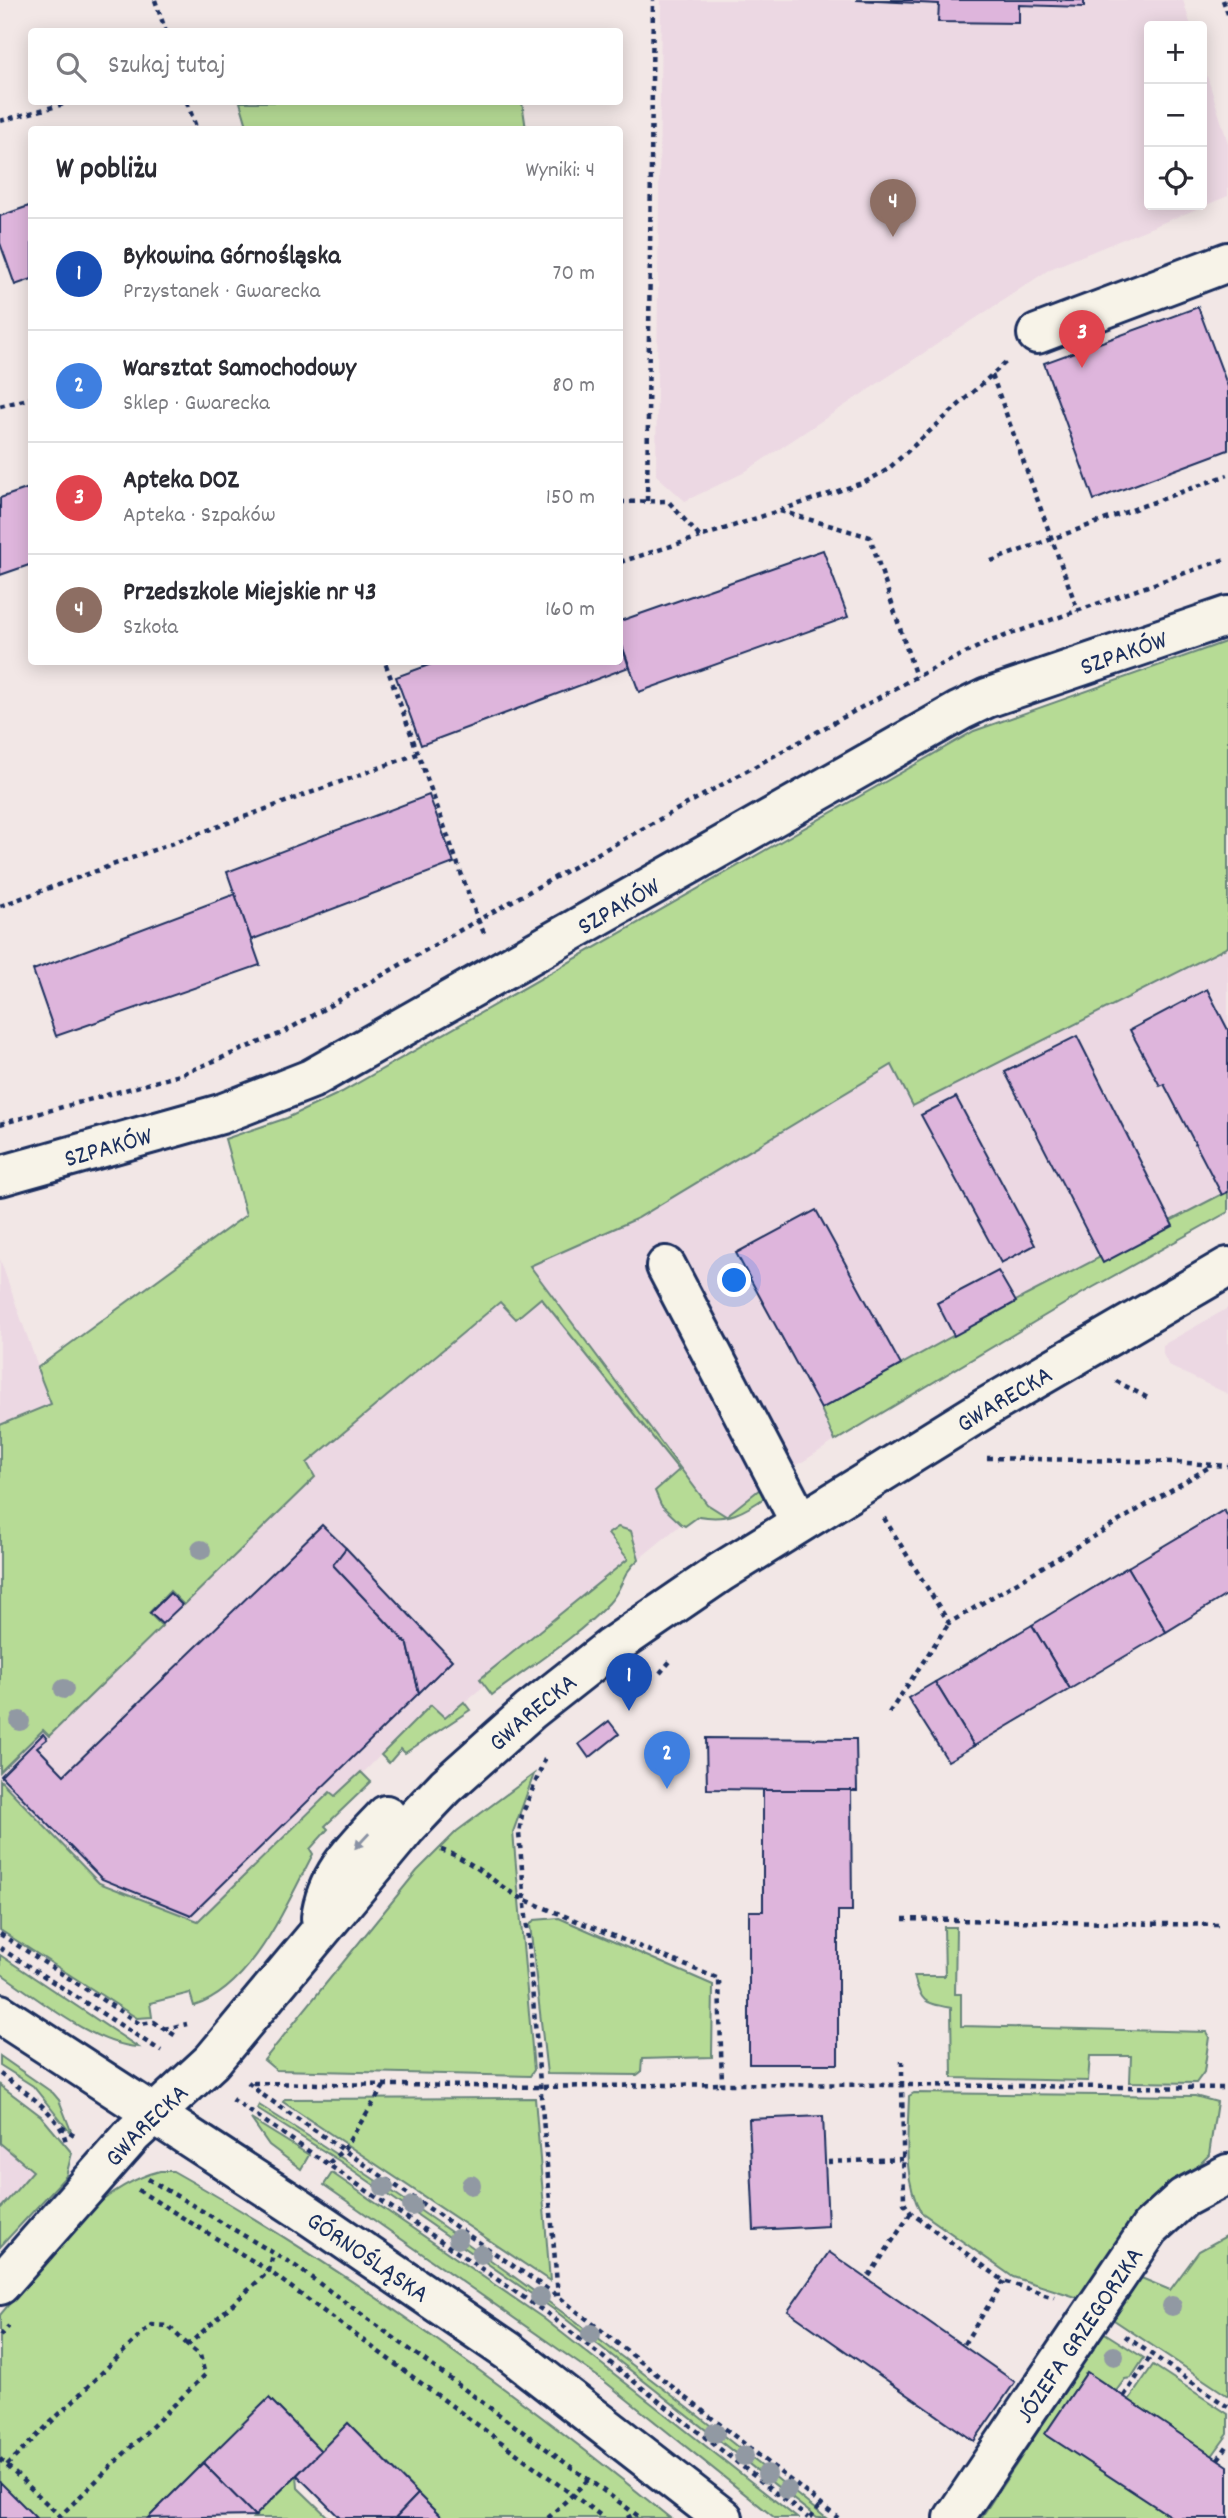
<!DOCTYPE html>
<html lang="pl">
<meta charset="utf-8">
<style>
body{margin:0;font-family:Dekko,sans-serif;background:#f7f7f7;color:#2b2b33}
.controls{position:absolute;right:21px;top:21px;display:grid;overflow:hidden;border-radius:7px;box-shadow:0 4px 18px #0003}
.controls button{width:63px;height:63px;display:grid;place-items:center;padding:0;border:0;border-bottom:2px solid #e1e1e2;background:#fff;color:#2b2b33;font:35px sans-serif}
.you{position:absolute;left:735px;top:1281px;width:24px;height:24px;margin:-18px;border:5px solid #fff;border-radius:50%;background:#1a73e8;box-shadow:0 0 0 10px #1a73e833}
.badge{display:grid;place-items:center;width:46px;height:46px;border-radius:50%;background:#1f6fb2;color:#fff;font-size:23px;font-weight:700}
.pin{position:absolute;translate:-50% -58px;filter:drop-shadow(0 2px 4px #0008)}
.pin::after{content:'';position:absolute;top:37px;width:24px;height:21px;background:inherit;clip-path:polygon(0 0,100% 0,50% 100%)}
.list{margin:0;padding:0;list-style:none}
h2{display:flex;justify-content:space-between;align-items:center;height:91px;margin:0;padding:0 28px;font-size:30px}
h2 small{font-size:23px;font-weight:400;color:#7c7c81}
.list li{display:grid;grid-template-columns:46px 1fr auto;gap:21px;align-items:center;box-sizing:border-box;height:112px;padding:0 28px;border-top:2px solid #e1e1e2}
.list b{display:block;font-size:26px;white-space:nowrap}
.list p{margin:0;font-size:23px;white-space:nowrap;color:#7c7c81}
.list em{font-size:23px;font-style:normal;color:#7c7c81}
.icon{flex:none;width:38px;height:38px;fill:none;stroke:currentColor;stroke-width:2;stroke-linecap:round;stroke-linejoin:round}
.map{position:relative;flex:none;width:1228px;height:2518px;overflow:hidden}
.search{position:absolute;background:#fff;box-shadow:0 4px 18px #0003;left:28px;top:28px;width:595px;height:77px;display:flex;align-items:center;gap:18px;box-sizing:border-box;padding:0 24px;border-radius:7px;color:#7c7c81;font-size:26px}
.panel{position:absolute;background:#fff;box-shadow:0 4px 18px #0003;left:28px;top:126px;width:595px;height:539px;border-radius:7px}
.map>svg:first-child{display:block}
</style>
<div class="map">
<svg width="1228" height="2518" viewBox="0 0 1228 2518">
<rect width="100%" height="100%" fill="#f2e7e6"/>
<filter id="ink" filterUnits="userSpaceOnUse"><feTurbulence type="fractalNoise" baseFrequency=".0143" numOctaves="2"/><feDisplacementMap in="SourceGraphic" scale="14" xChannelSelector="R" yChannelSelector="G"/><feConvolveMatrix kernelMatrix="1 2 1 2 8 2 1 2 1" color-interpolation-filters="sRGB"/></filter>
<g filter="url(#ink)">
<!-- built -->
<g fill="#ecd8e3">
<polygon points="661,0 1183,0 1191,26 1149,26 1149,205 1202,205 1202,60 1228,143 1228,196 1050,269 743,473 685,501 656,475"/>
<polygon points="1228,947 1228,1192 821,1409 835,1441 763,1487 726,1516 706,1504 445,1718 430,1705 173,1966 0,1894 0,1745 250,1493 530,1266 892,1065 914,1106"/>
<polygon points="0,1259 51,1404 0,1425"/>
<polygon points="1228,1308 1228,1394 1169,1366 1163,1354 1163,1345"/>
<polygon points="0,2143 34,2171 0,2209"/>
</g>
<!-- green -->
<g fill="#b6db95" stroke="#68857a" stroke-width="2">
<polygon points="240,102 522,102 526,129 248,129"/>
<path d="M1228 641V947L913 1106 892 1065 638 1218 530 1266 707 1504 726 1516 765 1485 767 1496C743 1513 728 1521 699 1516L685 1526 681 1524 661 1505 655 1491 679 1470 541 1298 516 1319 500 1302 307 1463 315 1477 184 1605 170 1591 149 1613 162 1626 49 1736 43 1730 0 1772V1425L51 1404 37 1368 246 1215 225 1139 287 1118 342 1092 974 731Z"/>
<polygon points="1228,1191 1228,1212 1081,1294 835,1441 821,1409 1025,1296"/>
<path d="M618 1527 631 1531 639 1559C621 1574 624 1587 609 1603 577 1637 529 1667 492 1695L480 1679 628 1559 608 1534Z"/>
<polygon points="464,1702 470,1710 405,1753 401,1749 389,1763 381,1755 431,1705 445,1718"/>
<path d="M361 1772 371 1782 325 1826 328 1829 310 1849 313 1854C286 1905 252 1988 194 2006L190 1993 150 2003 152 2017 137 2018 0 1930V1780L99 1883 198 1921 330 1792 335 1796Z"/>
<polygon points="534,1774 513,1832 534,2070 530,2076 276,2070 264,2060 417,1871 457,1831"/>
<polygon points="559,1918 713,1985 712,2057 642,2059 641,2072 637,2075 547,2074 530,1925 534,1920"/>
<path d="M944 1927H956L955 1994H961V2026L1206 2032 1209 2037 1204 2072 1196 2083 1130 2082 1131 2056H1090L1088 2081 952 2078 951 2008C925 2003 921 2003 914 1976H945Z"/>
<path d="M0 1955 138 2047C92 2044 38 1998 0 1973Z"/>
<polygon points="0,2056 53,2093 59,2100 73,2136 33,2086 0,2065"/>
<polygon points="0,2085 41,2116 72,2153 66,2176 0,2247 0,2209 33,2171 0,2143"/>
<path d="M914 2093 1195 2096 1217 2102 1209 2155 1196 2168 1166 2187 1138 2212 1079 2298 1013 2277 921 2212C902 2179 908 2133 909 2096Z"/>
<polygon points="535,2098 550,2281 283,2102 285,2099"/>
<path d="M259 2105C460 2230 643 2369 826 2518H817L553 2309 341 2162 257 2109Z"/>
<polygon points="251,2119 309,2155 301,2169 269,2145"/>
<path d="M160 2171H173C349 2270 514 2391 670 2518H442L348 2423 321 2451 269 2398 148 2518H0V2315C46 2262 89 2189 160 2171Z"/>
<polygon points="332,2173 543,2318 797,2518 775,2518 604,2381 324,2185"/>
<polygon points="1228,2235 1228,2396 1111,2318 1139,2277 1170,2290 1199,2251"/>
<polygon points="1103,2332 1144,2358 1131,2378 1125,2379 1116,2391 1087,2372 1045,2434 1173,2518 981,2518"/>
<polygon points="1153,2365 1228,2414 1228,2434 1212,2456 1129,2400"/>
<polygon points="297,2475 298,2488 329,2518 253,2518"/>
</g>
<!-- building -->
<g fill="#deb5dc" stroke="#1b2f5e" stroke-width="2">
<polygon points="856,0 1084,0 1084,7 1019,5 1019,23 938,22 939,4"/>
<polygon points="32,205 32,279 15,285 0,243 0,216"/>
<polygon points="1198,307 1228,387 1228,450 1094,500 1044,363"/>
<polygon points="32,487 32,564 0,575 0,498"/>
<polygon points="823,550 848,617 639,692 620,640 620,621"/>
<polygon points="620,640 629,667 421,745 396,677 437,662 620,662"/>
<polygon points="429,795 454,863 251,940 227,872"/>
<polygon points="235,894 260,965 56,1036 33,970"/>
<polygon points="1207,989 1228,1030 1228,1192 1222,1195 1164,1084 1160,1086 1130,1030"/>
<polygon points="1077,1036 1173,1226 1103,1263 1005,1072"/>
<polygon points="956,1097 1035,1245 1001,1263 921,1115"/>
<polygon points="816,1210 901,1365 821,1409 736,1253"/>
<polygon points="998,1271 1016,1302 954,1336 937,1303"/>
<polygon points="1224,1510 1228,1517 1228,1594 1166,1632 1128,1567"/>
<polygon points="322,1525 346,1548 333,1565 408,1645 419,1693 191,1915 102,1879 1,1776 43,1734 47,1739 37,1747 64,1775"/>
<polygon points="346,1548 452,1660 419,1693 408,1645 333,1565"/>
<polygon points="1128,1567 1166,1632 1070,1689 1032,1625"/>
<polygon points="170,1593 182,1605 162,1624 150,1613"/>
<polygon points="1032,1625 1070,1689 974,1746 935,1682"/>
<polygon points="935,1682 974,1746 948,1761 908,1698"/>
<polygon points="609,1721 619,1734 589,1758 579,1744"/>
<polygon points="706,1738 856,1739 857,1791 707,1789"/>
<polygon points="763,1790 851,1790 852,1911 838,1911 838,2064 749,2064 749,1911 763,1911"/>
<polygon points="823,2116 828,2226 754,2230 749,2119"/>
<polygon points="829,2252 1015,2382 974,2441 788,2311"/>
<polygon points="1087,2372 1228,2466 1228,2518 1173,2518 1045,2434"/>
<polygon points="269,2398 321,2451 255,2516 203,2463"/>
<polygon points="348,2423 418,2494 395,2518 340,2518 297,2475"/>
<polygon points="203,2463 255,2516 148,2518"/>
<polygon points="0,2482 36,2518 0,2518"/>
<polygon points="418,2494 442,2518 395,2518"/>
</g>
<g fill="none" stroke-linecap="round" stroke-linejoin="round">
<defs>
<g id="minor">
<polyline points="1037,334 1228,262"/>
<path id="s1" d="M0 1176 221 1114 311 1079 960 711 987 698 1228 616"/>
<polyline points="666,1266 800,1522"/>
<path d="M321 1918C326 1874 357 1846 386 1815"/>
<path id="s2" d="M0 2014 300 2209 508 2351 723 2518"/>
<path id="s3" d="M0 2285 133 2134 212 2061 407 1827 446 1786 530 1711 610 1648 721 1572 987 1407 1228 1267"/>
<path id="s4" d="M954 2518 1150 2228 1183 2198 1228 2174"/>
</g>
</defs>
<!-- minor casing -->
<use href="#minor" stroke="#1b2f5e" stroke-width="44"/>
<!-- path -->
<g stroke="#1b2f5e" stroke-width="4.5" stroke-dasharray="5 5" stroke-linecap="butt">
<polyline points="155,0 166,32"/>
<polyline points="1223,0 1228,14"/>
<polyline points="187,102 197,130"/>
<polyline points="0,121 72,102"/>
<polyline points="992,375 1078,611"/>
<polyline points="0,406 32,398"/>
<polyline points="647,501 653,0"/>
<polyline points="620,502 668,501 700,537 865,482 887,470 1007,361"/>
<polyline points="780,511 870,537 916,677"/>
<polyline points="991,561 1228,475"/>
<polyline points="620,562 700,537"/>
<polyline points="0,906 417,754"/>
<polyline points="484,933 478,920 916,677 988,642 1228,558"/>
<polyline points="0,1124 180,1075 282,1033 478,920 385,662"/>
<polyline points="1116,1381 1148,1398"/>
<polyline points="987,1458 1175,1462 1228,1466"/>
<polyline points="884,1518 949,1623 1211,1466"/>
<polyline points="660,1673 673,1658"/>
<polyline points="889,1713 949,1623"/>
<polyline points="545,1759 522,1815 519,1833 558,2296"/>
<path d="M441 1850C472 1859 495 1885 523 1899L719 1979 722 2084 902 2085 904 2203 911 2213 1004 2281 1054 2297"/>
<polyline points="903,1919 1219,1925"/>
<polyline points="0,1934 140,2024 154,2022 176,2036"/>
<polyline points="0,1948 161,2051"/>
<polyline points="164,2029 187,2024"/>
<polyline points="902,2061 902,2085 1228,2088"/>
<path d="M0 2074C21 2088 64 2117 66 2144"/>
<polyline points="248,2082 260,2093 559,2297 838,2518"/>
<polyline points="253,2083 540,2087 722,2084"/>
<polyline points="232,2099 548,2314 808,2518"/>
<polyline points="61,2127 78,2137"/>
<polyline points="828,2162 904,2159"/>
<polyline points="329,2163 344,2149 384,2086"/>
<polyline points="148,2179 294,2265 641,2518"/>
<polyline points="138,2190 269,2271 604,2518"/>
<polyline points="869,2276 911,2213"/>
<polyline points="0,2336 9,2326"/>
<polyline points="1125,2336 1228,2407"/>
<polyline points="964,2344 1004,2281"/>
<polyline points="1124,2396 1151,2356"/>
<polyline points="0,2459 60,2516"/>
<polyline points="1218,2459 1228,2445"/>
<polyline points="7,2465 151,2325 168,2326 188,2345"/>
<polyline points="62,2518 60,2516 205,2375 200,2355 188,2345 269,2271 273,2254"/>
<polyline points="548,2518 588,2480"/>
<polyline points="627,2518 635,2514"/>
<polyline points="810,2518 821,2504"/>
</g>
<!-- minor -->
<use href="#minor" stroke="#f7f3e8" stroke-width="38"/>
</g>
<!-- trees -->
<g fill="#9199a3">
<circle cx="201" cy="1550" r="10"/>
<circle cx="64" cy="1689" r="10"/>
<circle cx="20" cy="1721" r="10"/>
<circle cx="471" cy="2185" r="10"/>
<circle cx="384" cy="2187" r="10"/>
<circle cx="412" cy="2206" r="10"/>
<circle cx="458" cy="2239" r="10"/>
<circle cx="481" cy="2254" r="10"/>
<circle cx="540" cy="2297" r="10"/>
<circle cx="1172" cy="2306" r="10"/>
<circle cx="591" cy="2334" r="10"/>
<circle cx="1114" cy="2356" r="10"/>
<circle cx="715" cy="2433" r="10"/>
<circle cx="744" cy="2456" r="10"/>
<circle cx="767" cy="2474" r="10"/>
<circle cx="787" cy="2490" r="10"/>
</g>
<!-- one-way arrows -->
<defs><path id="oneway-solid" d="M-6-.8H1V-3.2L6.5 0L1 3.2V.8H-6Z" transform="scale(1.75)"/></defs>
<use fill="#8991a3" href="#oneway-solid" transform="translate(362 1841) rotate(133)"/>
</g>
<g text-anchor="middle" stroke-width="5" stroke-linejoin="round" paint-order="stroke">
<!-- street labels -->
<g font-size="26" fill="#1b2f5e" stroke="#f7f3e8">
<text dy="9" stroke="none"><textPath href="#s1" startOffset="1246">SZPAKÓW</textPath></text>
<text dy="9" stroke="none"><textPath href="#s1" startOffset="679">SZPAKÓW</textPath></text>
<text dy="9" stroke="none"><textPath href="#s1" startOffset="112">SZPAKÓW</textPath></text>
<text dy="9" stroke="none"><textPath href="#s3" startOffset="1351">GWARECKA</textPath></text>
<text dy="9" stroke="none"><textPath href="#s3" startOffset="784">GWARECKA</textPath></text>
<text dy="9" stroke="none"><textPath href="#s3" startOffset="217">GWARECKA</textPath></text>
<text dy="9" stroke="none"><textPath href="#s2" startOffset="441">GÓRNOŚLĄSKA</textPath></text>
<text dy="9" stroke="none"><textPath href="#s4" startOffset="222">JÓZEFA GRZEGORZKA</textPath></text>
</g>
</g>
</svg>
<div class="controls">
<button>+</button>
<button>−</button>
<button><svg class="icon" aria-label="locate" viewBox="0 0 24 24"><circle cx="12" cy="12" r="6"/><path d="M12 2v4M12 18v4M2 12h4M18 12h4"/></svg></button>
</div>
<div class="you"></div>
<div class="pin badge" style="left:629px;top:1711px;background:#1a4fb4">1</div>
<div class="pin badge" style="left:667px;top:1789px;background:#3f7fe0">2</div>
<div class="pin badge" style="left:1082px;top:368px;background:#e0444e">3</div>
<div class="pin badge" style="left:893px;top:237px;background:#8d6e63">4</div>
<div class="search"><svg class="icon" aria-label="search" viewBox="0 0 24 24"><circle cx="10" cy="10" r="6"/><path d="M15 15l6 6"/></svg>Szukaj tutaj</div>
<section class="panel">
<h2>W pobliżu<small>Wyniki: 4</small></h2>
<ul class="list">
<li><span class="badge" style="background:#1a4fb4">1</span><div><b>Bykowina Górnośląska</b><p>Przystanek · Gwarecka</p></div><em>70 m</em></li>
<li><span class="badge" style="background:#3f7fe0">2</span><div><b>Warsztat Samochodowy</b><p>Sklep · Gwarecka</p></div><em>80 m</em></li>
<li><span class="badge" style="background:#e0444e">3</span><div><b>Apteka DOZ</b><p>Apteka · Szpaków</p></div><em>150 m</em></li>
<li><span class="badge" style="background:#8d6e63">4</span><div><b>Przedszkole Miejskie nr 43</b><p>Szkoła</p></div><em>160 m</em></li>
</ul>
</section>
</div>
